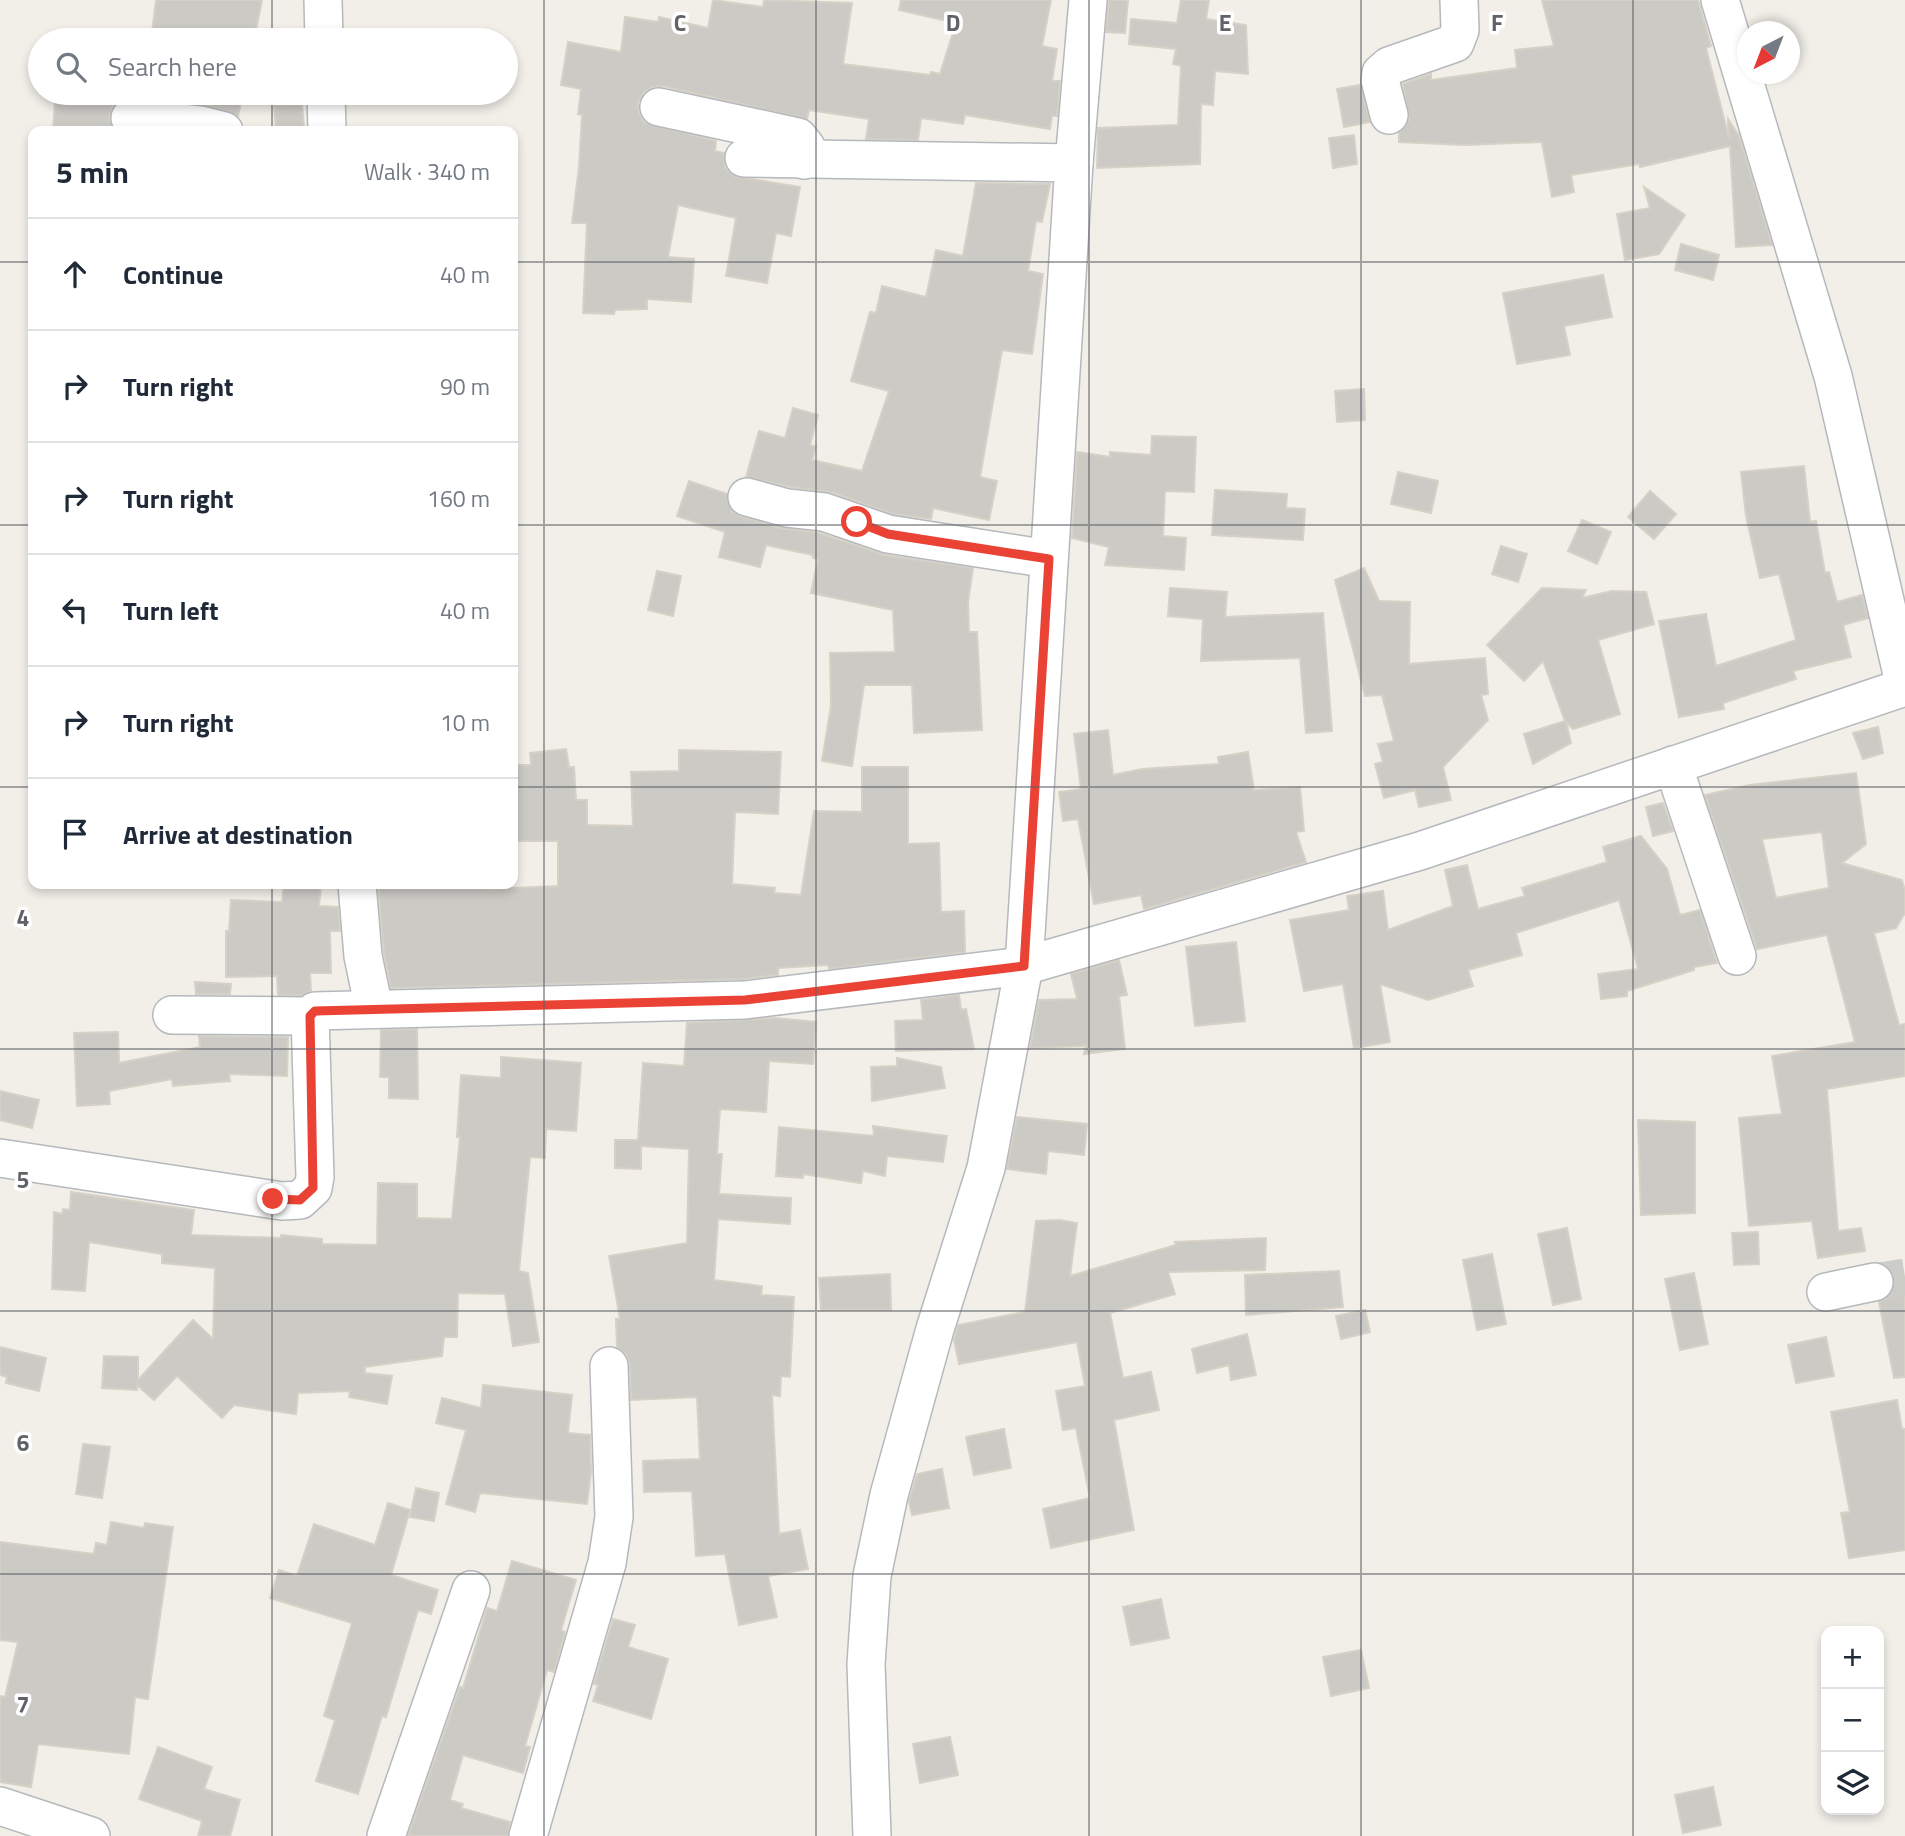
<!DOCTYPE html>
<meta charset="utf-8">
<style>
body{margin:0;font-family:"Titillium Web",sans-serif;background:#f6f6f7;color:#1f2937}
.controls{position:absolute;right:21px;bottom:21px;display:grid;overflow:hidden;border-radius:14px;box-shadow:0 4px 10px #0003}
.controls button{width:63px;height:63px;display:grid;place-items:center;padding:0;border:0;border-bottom:2px solid #e0e1e3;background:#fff;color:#1f2937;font:35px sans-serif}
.compass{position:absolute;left:1737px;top:21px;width:63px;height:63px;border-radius:50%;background:#fff;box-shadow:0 4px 10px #0003;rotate:222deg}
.stop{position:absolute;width:21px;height:21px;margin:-16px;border:5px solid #ea4335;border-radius:50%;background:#fff}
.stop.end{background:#ea4335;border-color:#fff;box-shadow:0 2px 7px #0008}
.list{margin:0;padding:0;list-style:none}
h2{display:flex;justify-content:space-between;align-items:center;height:91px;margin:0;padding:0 28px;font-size:30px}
h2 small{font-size:23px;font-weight:400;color:#747a83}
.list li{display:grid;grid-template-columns:46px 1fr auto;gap:21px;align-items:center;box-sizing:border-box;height:112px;padding:0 28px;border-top:2px solid #e0e1e3}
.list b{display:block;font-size:26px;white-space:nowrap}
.list em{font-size:23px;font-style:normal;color:#747a83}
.icon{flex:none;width:38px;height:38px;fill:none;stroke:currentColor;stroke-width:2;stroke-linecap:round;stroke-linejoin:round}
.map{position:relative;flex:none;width:1905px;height:1836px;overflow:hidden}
.search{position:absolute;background:#fff;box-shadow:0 4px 10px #0003;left:28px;top:28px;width:490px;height:77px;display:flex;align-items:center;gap:18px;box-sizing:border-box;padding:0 24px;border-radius:38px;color:#747a83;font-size:26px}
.panel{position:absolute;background:#fff;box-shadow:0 4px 10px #0003;left:28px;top:126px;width:490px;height:763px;border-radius:14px}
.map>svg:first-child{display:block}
</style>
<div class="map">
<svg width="1905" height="1836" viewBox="0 0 1905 1836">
<rect width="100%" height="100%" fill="#f1efe8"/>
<!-- building -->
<g fill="#cccac5" stroke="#d6d1c6" stroke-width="2" fill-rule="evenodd">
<polygon points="156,0 262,0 255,35 203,34 203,40 151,40"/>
<polygon points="713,0 763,7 764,0 852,3 843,64 930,75 931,72 940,74 956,23 899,10 901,0 1051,0 1042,46 1057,49 1052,81 1060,81 1057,116 1052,116 1050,129 965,115 963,124 921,118 918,140 866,139 869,119 809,110 807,119 663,86 652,87 643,93 638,103 639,114 645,123 716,141 715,151 724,153 725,168 734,176 800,187 791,236 776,233 767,283 726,276 736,218 678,205 668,257 694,259 691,302 647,299 647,309 615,310 614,314 583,313 587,223 572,223 579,167 582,115 578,114 581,89 561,85 568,42 621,52 625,17 658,22 659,17 708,28"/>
<polygon points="1109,0 1128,0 1125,33 1106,32"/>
<polygon points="1181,0 1209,0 1206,19 1246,25 1248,74 1215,71 1213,105 1201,104 1200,164 1097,168 1098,128 1178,125 1181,66 1173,64 1176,49 1129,44 1131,19 1177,23"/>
<polygon points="1542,0 1698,0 1711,46 1706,48 1729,138 1728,119 1739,136 1772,245 1736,247 1730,146 1640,167 1639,164 1571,175 1574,192 1552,197 1542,142 1465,145 1399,142 1399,133 1409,120 1403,84 1431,74 1431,80 1517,68 1515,50 1554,46"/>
<polygon points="1360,85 1370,122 1344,127 1337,89"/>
<polygon points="135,93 243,93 238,116 202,104 131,97 121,99 113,106 109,117 115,131 53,131 55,101"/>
<polygon points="302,104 304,129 276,131 274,105"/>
<polygon points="1354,135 1357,164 1333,168 1329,138"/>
<polygon points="976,183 1050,184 1042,222 1036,221 1028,271 1043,274 1032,354 1002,350 980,477 997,481 989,520 933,508 931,519 893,514 831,492 791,487 746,477 759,431 785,438 793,408 818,415 810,445 816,447 812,460 862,471 889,391 851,381 870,312 876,313 882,286 926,297 936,250 963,256"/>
<polygon points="1644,187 1685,215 1659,254 1625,260 1617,214 1650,208"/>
<polygon points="1681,244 1719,255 1713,280 1675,270"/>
<polygon points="1603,275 1612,317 1564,326 1570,355 1517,364 1503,293"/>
<polygon points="1364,389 1365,420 1337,422 1335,391"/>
<polygon points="1152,436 1196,437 1194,492 1165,491 1163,536 1186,538 1184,570 1105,565 1109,547 1072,538 1077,452 1110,457 1110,452 1151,455"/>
<polygon points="1804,466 1810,522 1816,521 1825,573 1829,572 1837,602 1862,595 1868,618 1843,625 1851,657 1793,671 1796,679 1723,703 1724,709 1679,717 1659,621 1706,614 1716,666 1796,640 1779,574 1760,578 1746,516 1741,472"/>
<polygon points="1398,472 1438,481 1431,513 1391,504"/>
<polygon points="689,481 727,494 732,511 741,517 781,528 819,533 885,555 973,568 968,602 969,632 977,632 982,730 914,733 912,685 864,685 852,766 822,761 831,706 830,653 895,652 893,610 811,593 818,559 813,558 813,555 766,545 760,567 719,557 725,532 677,516"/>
<polygon points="1215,490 1287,494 1286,508 1305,509 1303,540 1212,535"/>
<polygon points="1650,491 1676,514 1654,539 1628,517"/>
<polygon points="1582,520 1611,532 1597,564 1568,551"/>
<polygon points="1501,546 1527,554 1518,582 1492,574"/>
<polygon points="1364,568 1379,601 1410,602 1409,664 1485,658 1488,694 1481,695 1488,720 1443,767 1451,800 1419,807 1415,790 1384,798 1375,764 1383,762 1378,744 1394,741 1382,695 1365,696 1335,580"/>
<polygon points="657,571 681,576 673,616 648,610"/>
<polygon points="1170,588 1227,592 1225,617 1323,613 1332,731 1306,733 1300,658 1201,661 1203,619 1168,616"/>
<polygon points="1542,588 1586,590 1582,598 1612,591 1646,592 1654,624 1598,640 1620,714 1573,729 1566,722 1571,743 1533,764 1524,734 1565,721 1543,661 1524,681 1487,645"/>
<polygon points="1878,727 1883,753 1863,759 1853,733"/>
<polygon points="1108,730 1113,775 1142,769 1219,764 1218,757 1248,752 1254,790 1300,787 1304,831 1296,832 1306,862 1144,909 1141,895 1094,904 1078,819 1063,821 1059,792 1081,789 1074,734"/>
<polygon points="566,749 569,767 574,767 576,800 587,800 587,825 633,826 631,772 679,771 679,750 781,752 778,814 735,812 732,884 775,888 774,893 801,895 814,811 862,812 862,767 908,767 908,844 939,843 941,912 964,911 965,952 829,969 828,965 778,968 778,975 743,979 391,988 384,953 378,884 488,884 488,889 558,886 558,841 513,841 513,765 531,765 530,753"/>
<path d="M1856 773 1866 844 1842 863 1902 880 1905 891V913L1896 928 1874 933 1899 1025 1905 1024V1076L1827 1089 1838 1231 1861 1228 1865 1251 1818 1258 1812 1221 1749 1226 1739 1118 1782 1114 1772 1056 1855 1042 1827 935 1757 949 1705 795 1750 785ZM1822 832 1829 888 1776 898 1762 839Z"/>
<polygon points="1663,803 1673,831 1653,836 1646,807"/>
<polygon points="1641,836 1667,869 1680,915 1700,910 1717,963 1694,967 1694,970 1627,991 1627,996 1601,999 1598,974 1638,969 1619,900 1516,933 1522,955 1468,970 1473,986 1428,1000 1380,984 1390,1042 1354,1048 1343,984 1304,991 1290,920 1349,910 1347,896 1383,891 1388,930 1453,906 1445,870 1467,865 1478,909 1525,896 1522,888 1607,862 1603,847"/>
<polygon points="284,884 321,884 319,906 338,907 340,931 330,931 331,973 310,973 311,991 302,995 278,995 277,976 226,977 226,931 229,931 231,900 282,902"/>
<polygon points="1236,942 1245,1021 1195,1026 1186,947"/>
<polygon points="1119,960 1127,995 1119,996 1125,1049 1084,1054 1086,1046 1030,1048 1039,1000 1077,999 1071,974"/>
<polygon points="195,982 231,984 230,994 196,994"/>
<polygon points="959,995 961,1010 966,1009 974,1049 896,1051 895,1021 923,1020 921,1000"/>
<polygon points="775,1018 816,1022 813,1064 769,1061 766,1112 720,1109 717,1154 722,1154 719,1194 791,1198 790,1224 718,1219 714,1280 762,1286 761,1295 794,1297 790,1377 781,1376 780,1396 772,1395 779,1534 800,1530 808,1569 768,1576 777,1617 739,1625 725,1554 696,1556 692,1491 644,1492 643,1461 700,1459 697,1397 631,1400 630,1365 626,1354 617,1347 616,1319 620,1319 609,1256 687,1243 689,1149 641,1146 641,1169 615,1168 615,1140 638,1140 643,1063 684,1066 687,1023"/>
<polygon points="417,1029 418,1099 389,1098 389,1077 380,1077 381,1030"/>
<polygon points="118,1032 119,1063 200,1047 199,1036 288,1037 287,1076 229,1074 230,1081 173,1086 172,1079 109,1091 110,1104 77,1106 74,1033"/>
<polygon points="501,1057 581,1063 576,1131 546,1129 545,1158 530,1157 519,1271 528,1273 539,1342 513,1346 505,1294 458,1293 457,1337 444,1337 442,1356 365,1367 365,1373 392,1376 387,1404 349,1397 350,1391 298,1393 296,1414 234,1405 222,1418 177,1376 154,1400 137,1385 137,1390 102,1388 104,1356 138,1357 138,1380 193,1320 213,1339 215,1268 162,1263 162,1254 89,1242 85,1291 52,1289 54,1212 62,1214 63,1209 70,1210 71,1192 194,1210 191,1235 281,1238 281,1235 322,1239 322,1244 377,1245 378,1183 417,1184 417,1218 452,1219 460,1137 457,1137 461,1075 501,1078"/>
<polygon points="897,1058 941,1067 945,1088 872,1101 871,1067 897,1066"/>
<polygon points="0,1091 39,1100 32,1128 0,1120"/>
<polygon points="1017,1117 1087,1124 1084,1155 1048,1151 1046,1174 1007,1169"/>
<polygon points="1638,1120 1695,1122 1695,1213 1641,1215"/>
<polygon points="873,1126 947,1136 943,1162 887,1156 885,1176 863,1171 861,1183 803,1174 803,1178 776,1176 779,1127 874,1136"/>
<polygon points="1059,1220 1077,1223 1070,1276 1176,1245 1175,1242 1266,1238 1265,1270 1168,1272 1175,1294 1110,1313 1123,1378 1151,1372 1159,1410 1114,1420 1134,1530 1051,1548 1043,1509 1090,1498 1076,1428 1063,1430 1056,1391 1085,1386 1077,1342 959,1364 954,1340 958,1325 1025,1312 1036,1221"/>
<polygon points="1567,1228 1581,1299 1553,1305 1538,1234"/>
<polygon points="1758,1232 1759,1264 1734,1265 1732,1233"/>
<polygon points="1492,1254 1506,1324 1477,1330 1463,1260"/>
<polygon points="1339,1271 1343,1307 1246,1315 1245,1275"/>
<polygon points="1694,1273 1708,1344 1680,1350 1665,1279"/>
<polygon points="890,1274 891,1310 821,1310 819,1278"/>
<polygon points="1905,1283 1905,1377 1894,1378 1879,1302 1888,1297 1894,1285"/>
<polygon points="1365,1310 1370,1332 1341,1339 1336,1316"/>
<polygon points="1247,1334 1256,1375 1231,1380 1229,1365 1197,1373 1192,1349"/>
<polygon points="1826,1337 1834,1376 1796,1383 1788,1345"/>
<polygon points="0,1347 46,1358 39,1391 6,1383 7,1377 0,1375"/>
<polygon points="483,1385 572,1395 568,1433 590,1435 591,1472 587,1504 480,1493 475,1512 446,1504 466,1430 436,1423 442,1398 481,1408"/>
<polygon points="1897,1400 1902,1429 1905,1429 1905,1550 1849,1558 1841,1513 1850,1512 1831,1412"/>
<polygon points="1004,1429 1011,1468 974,1475 966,1437"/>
<polygon points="83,1444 110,1447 102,1498 76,1494"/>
<polygon points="942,1469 949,1508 912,1515 909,1502 917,1474"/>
<polygon points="416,1488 439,1493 434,1521 410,1517"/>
<polygon points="388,1503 410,1510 391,1575 438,1590 431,1614 418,1610 386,1717 382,1716 358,1794 316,1781 335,1720 324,1716 352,1623 270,1598 279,1570 297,1576 314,1524 375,1545"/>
<polygon points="111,1522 144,1528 145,1523 173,1527 148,1699 135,1697 129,1754 38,1744 31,1787 0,1782 0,1696 5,1697 18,1642 0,1640 0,1542 94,1554 96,1543 107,1545"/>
<polygon points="512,1561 576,1580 561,1630 565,1632 554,1672 547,1670 525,1746 530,1747 523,1773 463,1755 450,1800 463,1804 461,1808 510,1822 508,1836 408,1836 460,1687 463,1688 487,1608 497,1611"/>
<polygon points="1161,1599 1169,1638 1131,1645 1123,1607"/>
<polygon points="613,1619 635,1625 628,1647 668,1659 651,1719 593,1701 598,1685 594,1684"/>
<polygon points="1361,1650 1369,1688 1331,1696 1323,1657"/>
<polygon points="950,1737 958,1775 920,1783 913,1744"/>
<polygon points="158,1747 212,1767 204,1789 240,1800 230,1836 198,1836 202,1821 139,1799"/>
<polygon points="1713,1787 1721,1825 1683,1833 1675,1795"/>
</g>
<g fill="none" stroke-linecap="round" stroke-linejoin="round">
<!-- minor-tunnel -->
<polyline stroke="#ccccc8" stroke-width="37" stroke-dasharray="37 18" stroke-linecap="butt" points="1874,1282 1905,1277"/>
<defs>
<g id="minor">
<polyline points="323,0 324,40"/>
<polyline points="326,93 327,131"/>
<polyline points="659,107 798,137 806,147 804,160"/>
<polyline points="1389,115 1380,80 1381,73 1389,66 1455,43 1460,30 1459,0"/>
<polyline points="130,118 200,125 224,131"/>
<polyline points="744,158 1074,163"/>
<polyline points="747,497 787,508 824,512 888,534 1049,559"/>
<polyline points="1673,765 1737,956"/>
<polyline points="357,884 363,956 374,1009"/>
<polyline points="172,1015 310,1016"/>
<polyline points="0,1158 282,1201 300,1200 313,1188 315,1177 310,1016 315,1011 745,1000 1024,966 1420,851 1905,687 1833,376 1720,0"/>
<polyline points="1826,1292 1874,1282"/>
<polyline points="0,1806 91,1836"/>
<polyline points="386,1836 471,1590"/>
<polyline points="528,1836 607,1563 614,1517 609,1366"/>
<polyline points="872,1836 866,1664 872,1576 889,1495 935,1329 986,1168 1024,966 1074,163 1088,0"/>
</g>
</defs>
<!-- minor casing -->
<use href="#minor" stroke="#b5b8bc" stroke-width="40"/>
<!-- minor -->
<use href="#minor" stroke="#fff" stroke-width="37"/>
</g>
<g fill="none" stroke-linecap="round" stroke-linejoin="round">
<!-- route -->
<polyline stroke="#ea4335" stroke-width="9" points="273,1199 300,1200 313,1188 310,1016 315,1011 745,1000 1024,966 1049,559 888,534 857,522"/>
</g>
<!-- grid -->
<path fill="none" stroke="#5f6368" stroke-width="2" stroke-opacity="0.55" d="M272 0V40M544 0V1836M816 0V1836M1089 0V1836M1361 0V1836M1633 0V1836M272 93V131M0 262H33M513 262H1905M0 525H33M513 525H1905M0 787H33M513 787H1905M272 884V1836M0 1049H1905M0 1311H1905M0 1574H1905"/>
<g font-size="23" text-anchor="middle" font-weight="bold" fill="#5f6368" stroke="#fff" stroke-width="7" stroke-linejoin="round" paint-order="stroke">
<text x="680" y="31">C</text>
<text x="953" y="31">D</text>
<text x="1225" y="31">E</text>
<text x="1497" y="31">F</text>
<text x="23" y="926">4</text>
<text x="23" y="1188">5</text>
<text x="23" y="1451">6</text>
<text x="23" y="1713">7</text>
</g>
</svg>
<div class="controls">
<button>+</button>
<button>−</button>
<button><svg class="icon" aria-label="layers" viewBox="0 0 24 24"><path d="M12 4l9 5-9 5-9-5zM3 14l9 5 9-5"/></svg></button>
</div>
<svg class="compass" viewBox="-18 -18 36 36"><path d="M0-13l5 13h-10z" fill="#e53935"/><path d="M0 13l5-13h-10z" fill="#747a83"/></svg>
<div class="stop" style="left:857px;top:522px"></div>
<div class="stop end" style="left:273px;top:1199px"></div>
<div class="search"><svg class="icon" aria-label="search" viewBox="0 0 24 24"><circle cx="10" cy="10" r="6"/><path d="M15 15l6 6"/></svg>Search here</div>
<section class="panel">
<h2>5 min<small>Walk · 340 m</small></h2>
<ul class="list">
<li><svg class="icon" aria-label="ahead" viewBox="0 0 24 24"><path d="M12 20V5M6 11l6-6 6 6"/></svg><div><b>Continue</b></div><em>40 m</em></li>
<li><svg class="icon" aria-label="right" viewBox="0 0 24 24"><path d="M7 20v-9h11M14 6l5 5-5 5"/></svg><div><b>Turn right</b></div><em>90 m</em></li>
<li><svg class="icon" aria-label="right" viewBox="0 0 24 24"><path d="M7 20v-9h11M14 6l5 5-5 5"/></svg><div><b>Turn right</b></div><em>160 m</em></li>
<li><svg class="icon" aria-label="left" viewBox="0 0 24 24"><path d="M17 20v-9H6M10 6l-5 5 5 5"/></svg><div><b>Turn left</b></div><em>40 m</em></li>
<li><svg class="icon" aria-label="right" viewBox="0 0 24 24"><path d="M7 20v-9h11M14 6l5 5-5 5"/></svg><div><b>Turn right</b></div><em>10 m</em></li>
<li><svg class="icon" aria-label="arrive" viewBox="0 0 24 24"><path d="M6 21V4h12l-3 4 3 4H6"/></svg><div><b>Arrive at destination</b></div></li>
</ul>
</section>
</div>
